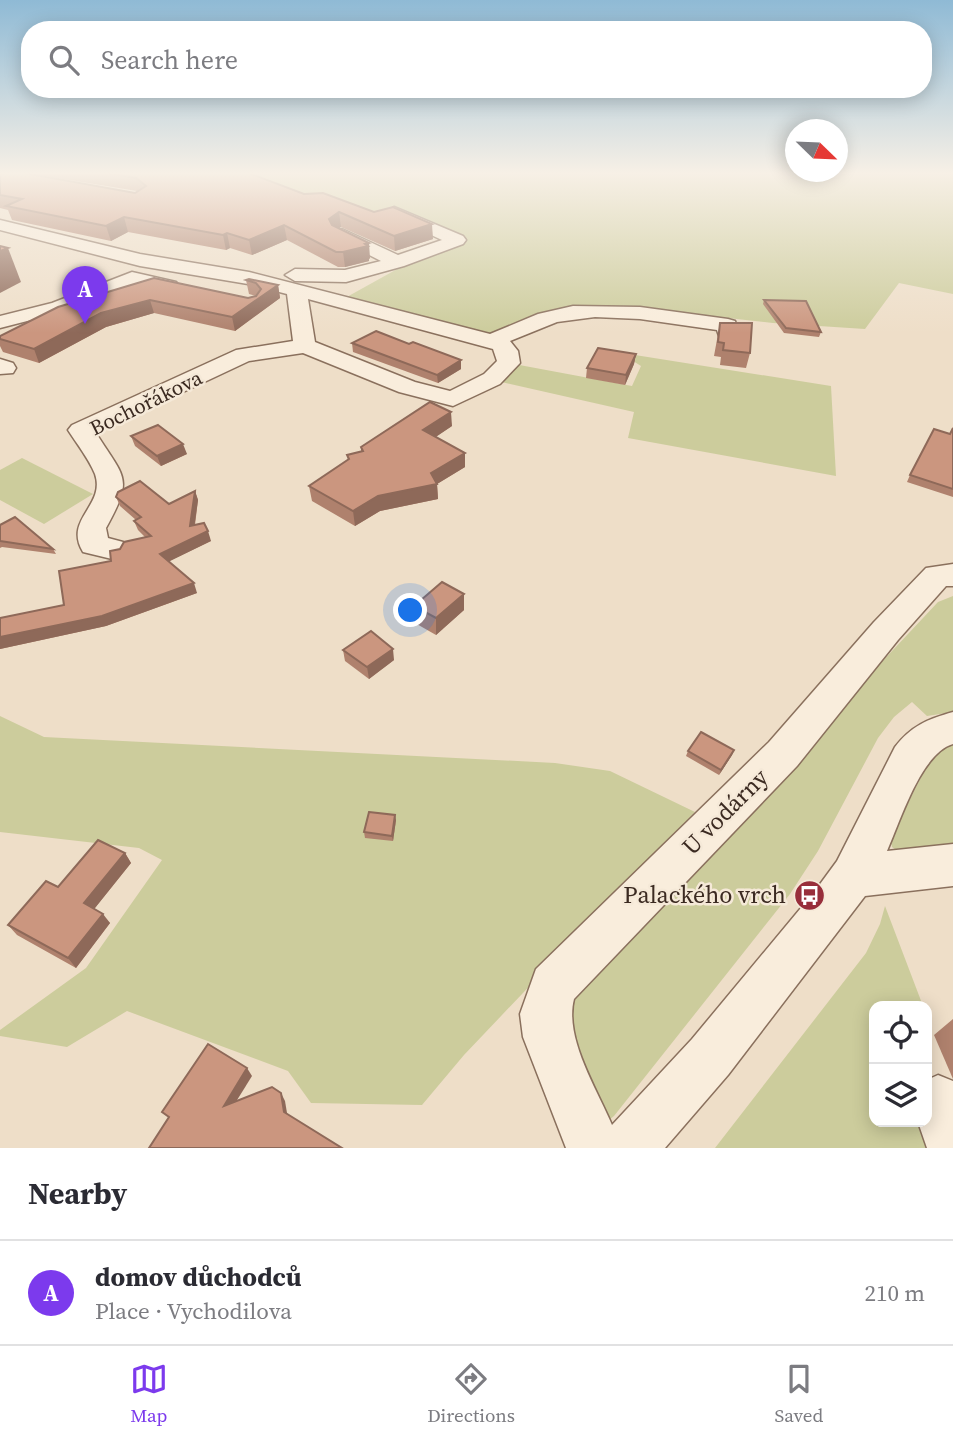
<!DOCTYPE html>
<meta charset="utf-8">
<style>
body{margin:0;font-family:"Source Serif 4",serif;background:#f2f2f3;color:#2b2b33}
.controls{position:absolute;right:21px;bottom:21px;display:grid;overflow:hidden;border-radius:14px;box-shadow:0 4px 18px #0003}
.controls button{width:63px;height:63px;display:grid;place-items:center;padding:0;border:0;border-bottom:2px solid #e1e1e2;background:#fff;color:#2b2b33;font:35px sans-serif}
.compass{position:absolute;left:785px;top:119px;width:63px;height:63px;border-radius:50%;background:#fff;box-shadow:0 4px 18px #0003;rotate:113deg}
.you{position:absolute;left:411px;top:611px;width:24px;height:24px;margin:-18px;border:5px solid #fff;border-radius:50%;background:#1a73e8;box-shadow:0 0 0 10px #1a73e833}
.badge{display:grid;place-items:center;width:46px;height:46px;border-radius:50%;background:#7c3aed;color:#fff;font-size:23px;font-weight:700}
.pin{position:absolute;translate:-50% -58px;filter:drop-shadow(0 2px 4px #0008)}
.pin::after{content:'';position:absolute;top:37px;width:24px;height:21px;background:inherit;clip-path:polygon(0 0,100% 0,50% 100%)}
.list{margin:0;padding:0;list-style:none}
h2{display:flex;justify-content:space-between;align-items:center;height:91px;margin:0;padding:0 28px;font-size:30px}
h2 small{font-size:23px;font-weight:400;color:#7c7c81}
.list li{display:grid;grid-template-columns:46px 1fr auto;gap:21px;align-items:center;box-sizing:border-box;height:105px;padding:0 28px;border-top:2px solid #e1e1e2}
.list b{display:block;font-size:26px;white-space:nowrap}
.list p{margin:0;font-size:23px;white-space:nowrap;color:#7c7c81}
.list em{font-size:23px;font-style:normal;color:#7c7c81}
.icon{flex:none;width:38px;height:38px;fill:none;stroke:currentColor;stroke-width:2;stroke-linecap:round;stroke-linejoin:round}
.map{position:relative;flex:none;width:953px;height:1148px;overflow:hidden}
.search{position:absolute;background:#fff;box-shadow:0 4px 18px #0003;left:21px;right:21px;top:21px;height:77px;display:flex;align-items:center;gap:18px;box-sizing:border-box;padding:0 24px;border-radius:28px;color:#7c7c81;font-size:26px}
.sheet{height:196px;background:#fff}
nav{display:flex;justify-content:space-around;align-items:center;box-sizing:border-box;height:98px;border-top:2px solid #e1e1e2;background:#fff;font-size:19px;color:#7c7c81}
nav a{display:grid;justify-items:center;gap:4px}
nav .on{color:#7c3aed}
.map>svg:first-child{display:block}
</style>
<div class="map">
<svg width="953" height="1148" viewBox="0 0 953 1148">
<rect width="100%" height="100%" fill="#eedec8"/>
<!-- green -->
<g fill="#cccc9c">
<polygon points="219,172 953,172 953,294 899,283 865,329 773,323 637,308 512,325 489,334 345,298 408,263 466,241 391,207 372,214 272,213"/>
<polygon points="635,355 831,386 836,476 628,438 634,412 497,381 514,364 632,386 641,366 633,361"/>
<polygon points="22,458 93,494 44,524 0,500 0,470"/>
<polygon points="953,596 953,712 927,716 912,702 894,717 878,738 818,851 790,894 614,1116 604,1124 554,1002 726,828 938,602"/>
<polygon points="0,716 44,737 555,763 610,771 695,812 464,1055 422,1105 311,1103 288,1071 127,1011 67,1047 0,1036 0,1030 86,968 162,860 139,848 0,832"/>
<polygon points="953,740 953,845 896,850 892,847 890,839 931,757"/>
<polygon points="885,906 923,1006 874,1006 874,1122 923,1122 932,1148 715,1148 866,953 880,924"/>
</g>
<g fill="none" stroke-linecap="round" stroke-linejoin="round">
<defs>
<g id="minor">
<polygon points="394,207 463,236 466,240 463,244 404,266 346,282 295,281 285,275 295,269 345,270 381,261 336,238 333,234 342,229 398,255 442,240 388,215 386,212"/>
<path d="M0 220 140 254 249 272 490 334 538 314 573 306 640 307 728 319 735 321 738 331 735 336H719L717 330 640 319 595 317 557 322 510 341 518 351 520 363 500 384 453 406 399 392 303 353 249 361 96 433C125 479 134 477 106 528L108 538 123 542 127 549 123 556 112 559 83 552C63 519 106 506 95 474 89 459 77 444 68 430L72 425 236 350 293 341 287 294 248 284 140 266 0 230ZM308 299 493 349 497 361 484 374 450 391 415 382 315 342Z"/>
<polygon points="132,272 176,282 179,286 169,292 134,284 66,311 0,328 0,316 52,303"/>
<polygon points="0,359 13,363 16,368 13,373 0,374"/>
<path d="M953 564V586H946L898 640 797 766 574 999C564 1038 597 1089 612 1125L692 1039 815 891 837 861 895 747C911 726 928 719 953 712V744C921 753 900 822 887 851L953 844V886L865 896 728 1075 665 1148H566L523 1037 520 1014 536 969 769 742 874 622 926 568Z"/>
<polygon points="938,1075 953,1081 953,1148 927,1148 918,1122 927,1122 927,1080"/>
</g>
</defs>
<!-- minor casing -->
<use href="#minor" stroke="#8a705d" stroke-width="3"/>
<!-- minor -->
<use href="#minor" fill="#f9eddc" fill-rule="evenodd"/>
</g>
<!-- wall -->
<g fill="#af816d">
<polygon points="21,172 246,172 304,194 433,239 395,251 341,227 339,228 370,258 369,259 369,261 345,267 338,267 287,240 252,255 230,248 226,250 128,232 111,241 12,220 8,210 0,208 0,174 135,193 137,191"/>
<polygon points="154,278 248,298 256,296 249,294 246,280 278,285 280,298 235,331 154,313 106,327 39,363 3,352 0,346 0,336"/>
<polygon points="764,300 821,332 819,337 784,333 763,304"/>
<polygon points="720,323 750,353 746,368 720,365 721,357 714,356"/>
<polygon points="352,343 409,344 461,360 461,369 438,383 353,352"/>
<polygon points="636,354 634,364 625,385 586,378 587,368"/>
<polygon points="452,426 435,437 465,453 465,467 437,484 438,499 380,511 355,526 312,501 309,486 348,460 347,455 361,452 361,447"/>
<polygon points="953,428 953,497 907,482 910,475 950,434"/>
<polygon points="131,436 187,454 161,466 135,446"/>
<polygon points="195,491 198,500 195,525 211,541 169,561 197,593 106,626 0,649 0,618 64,605 111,561 120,549 145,537 138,530 134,521 136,520 120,506 116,497 169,504"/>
<polygon points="0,525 53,549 56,554 2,547 0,548"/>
<polygon points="464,594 464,610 436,635 415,623 414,606"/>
<polygon points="343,650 394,660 369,679 345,661"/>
<polygon points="734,750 732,755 719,775 686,756 688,751"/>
<polygon points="396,820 393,841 365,838 364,832"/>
<polygon points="125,853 131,863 94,909 110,923 76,968 17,935 8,925 58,887"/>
<polygon points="953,1019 953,1079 934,1035"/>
</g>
<!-- shaded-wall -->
<g fill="#8e6959">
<polygon points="339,212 341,227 330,233 329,219"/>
<polygon points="124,217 128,232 111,241 106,226"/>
<polygon points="432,224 433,239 395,251 394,236"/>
<polygon points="284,225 287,240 252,255 249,240"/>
<polygon points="227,233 230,248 226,250 223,235"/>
<polygon points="369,243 370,258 369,259 369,261 345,267 343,252"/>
<polygon points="8,248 21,282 0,293 0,251"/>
<polygon points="278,285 280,298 235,331 232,317"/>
<polygon points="150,300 154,313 106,327 39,363 34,349 101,313"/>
<polygon points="636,354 634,364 625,385 626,375"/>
<polygon points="461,360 461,369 438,383 437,375"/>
<polygon points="451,412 452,426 424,445 423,430"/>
<polygon points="183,444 187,454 161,466 157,456"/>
<polygon points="465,453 465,467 437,484 438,499 380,511 355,526 353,511 378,496 431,473"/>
<polygon points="195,491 198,500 193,536 190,526"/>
<polygon points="208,531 211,541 164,564 160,554"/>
<polygon points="194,583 197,593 106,626 0,649 0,637"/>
<polygon points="464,594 464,610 436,635 436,618"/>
<polygon points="393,649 394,660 369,679 367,667"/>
<polygon points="734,750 732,755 719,775 721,770"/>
<polygon points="395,815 396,820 393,841 392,836"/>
<polygon points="125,853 131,863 91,913 84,903"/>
<polygon points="103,914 110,923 76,968 68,958"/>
<polygon points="247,1068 252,1076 229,1113 224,1106"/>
<polygon points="281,1093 285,1101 288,1119 284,1112"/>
</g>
<!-- building -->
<g fill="#cb967f" stroke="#8e6959" stroke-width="2">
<polygon points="9,172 19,172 135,193 146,186 136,178 100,172 246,172 304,194 323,193 374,212 393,207 432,224 394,236 339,212 329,219 332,225 369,243 365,244 368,246 343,252 336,252 284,225 249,240 227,233 223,235 124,217 106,226 6,206 22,199 0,195 0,174"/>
<polygon points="0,246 8,248 0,251"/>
<polygon points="154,278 248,298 256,296 261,289 256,283 246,280 249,279 278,285 232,317 150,300 101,313 34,349 0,339 0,336 58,307"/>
<polygon points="764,300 806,301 821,332 786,328"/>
<polygon points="720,323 752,323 750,353 723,350 724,343 718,342"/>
<polygon points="376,331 409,344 413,342 461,360 437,375 352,343"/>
<polygon points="598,348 636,354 626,375 587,368"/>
<polygon points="430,402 451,412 423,430 465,453 431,473 437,484 378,496 353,511 309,486 349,459 347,455 363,451 361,447"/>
<polygon points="158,425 183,444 157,456 131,436"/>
<polygon points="953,428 953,489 910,475 934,429 950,434"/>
<polygon points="140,481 169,504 195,491 190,526 204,523 208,531 160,554 194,583 102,616 0,637 0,618 64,605 59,571 111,561 110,551 120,549 124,542 151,536 134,521 141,517 116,497 118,492"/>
<polygon points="15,517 53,549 0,541 0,525"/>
<polygon points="442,582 464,594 436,618 414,606"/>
<polygon points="371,631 393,649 367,667 343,650"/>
<polygon points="701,732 734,750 721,770 688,751"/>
<polygon points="369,812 395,815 392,836 364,832"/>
<polygon points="98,840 125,853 84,903 103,914 68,958 8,925 46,881 58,887"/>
<polygon points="208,1044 247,1068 224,1106 272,1087 281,1093 284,1112 342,1148 149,1148 169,1117 162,1112"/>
</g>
<!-- sky -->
<linearGradient id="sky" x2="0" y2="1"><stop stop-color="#8fbad5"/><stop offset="0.52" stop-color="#f7f0e6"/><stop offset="1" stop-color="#f7f0e6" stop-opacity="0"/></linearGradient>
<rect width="953" height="333" fill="url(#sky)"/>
<!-- icons -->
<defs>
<symbol id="bus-disc" viewBox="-11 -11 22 22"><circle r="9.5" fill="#982e3b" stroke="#f5e9d8"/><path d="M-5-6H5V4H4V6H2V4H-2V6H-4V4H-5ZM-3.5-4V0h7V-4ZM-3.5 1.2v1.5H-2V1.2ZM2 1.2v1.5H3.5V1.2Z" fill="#fff"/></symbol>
</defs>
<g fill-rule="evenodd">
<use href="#bus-disc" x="792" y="878" width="35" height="35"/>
</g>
<g text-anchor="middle" stroke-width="5" stroke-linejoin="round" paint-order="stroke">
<!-- street labels -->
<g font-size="21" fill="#3b2a21" stroke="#f5e9d8">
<text transform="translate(146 403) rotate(-26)" y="7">Bochořákova</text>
</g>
<!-- near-street labels -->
<g font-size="24" fill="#3b2a21" stroke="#f5e9d8">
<text transform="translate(725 812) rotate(-45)" y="8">U vodárny</text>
</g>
<!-- near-poi labels -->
<g font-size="24" fill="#3b2a21" stroke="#f5e9d8" text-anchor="end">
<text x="786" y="903">Palackého vrch</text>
</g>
</g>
</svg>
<div class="controls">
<button><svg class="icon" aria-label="locate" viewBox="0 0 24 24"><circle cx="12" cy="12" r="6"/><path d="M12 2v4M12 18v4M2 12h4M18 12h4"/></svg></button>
<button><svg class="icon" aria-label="layers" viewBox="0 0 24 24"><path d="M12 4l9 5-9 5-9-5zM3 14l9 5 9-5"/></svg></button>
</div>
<svg class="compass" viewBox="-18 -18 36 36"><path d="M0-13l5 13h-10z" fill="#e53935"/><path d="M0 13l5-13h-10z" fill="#7c7c81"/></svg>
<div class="you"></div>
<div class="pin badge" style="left:85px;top:324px">A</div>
<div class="search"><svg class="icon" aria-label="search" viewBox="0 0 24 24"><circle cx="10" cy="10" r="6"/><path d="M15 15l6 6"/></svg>Search here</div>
</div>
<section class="sheet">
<h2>Nearby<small></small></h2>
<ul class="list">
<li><span class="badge">A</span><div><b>domov důchodců</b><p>Place · Vychodilova</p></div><em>210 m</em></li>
</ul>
</section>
<nav>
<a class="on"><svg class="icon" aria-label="map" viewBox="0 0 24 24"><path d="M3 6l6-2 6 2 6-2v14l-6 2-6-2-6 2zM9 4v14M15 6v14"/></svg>Map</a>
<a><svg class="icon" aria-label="directions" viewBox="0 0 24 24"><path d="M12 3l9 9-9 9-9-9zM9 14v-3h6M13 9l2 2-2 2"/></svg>Directions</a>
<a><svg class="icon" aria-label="saved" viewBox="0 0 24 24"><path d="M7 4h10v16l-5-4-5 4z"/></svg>Saved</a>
</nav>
